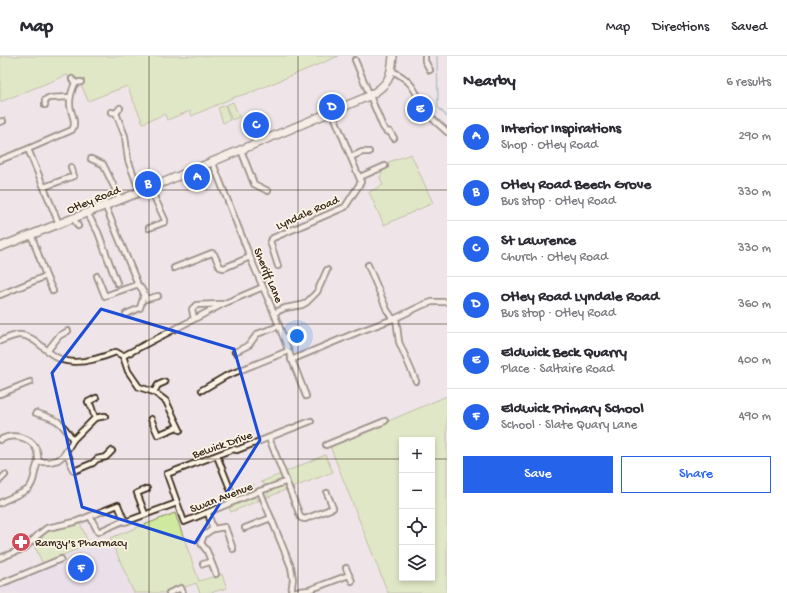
<!DOCTYPE html>
<meta charset="utf-8">
<style>
body{margin:0;font-family:"Gochi Hand",sans-serif;background:#f7f7f7;color:#2b2b33}
.controls{position:absolute;right:12px;bottom:12px;display:grid;overflow:hidden;border-radius:0px;box-shadow:0 2px 6px #0003}
.controls button{width:36px;height:36px;display:grid;place-items:center;padding:0;border:0;border-bottom:1px solid #e1e1e2;background:#fff;color:#2b2b33;font:20px sans-serif}
.you{position:absolute;left:297px;top:280px;width:14px;height:14px;margin:-10px;border:3px solid #fff;border-radius:50%;background:#1a73e8;box-shadow:0 0 0 6px #1a73e833}
.badge{display:grid;place-items:center;width:26px;height:26px;border-radius:50%;background:#2563eb;color:#fff;font-size:13px;font-weight:700}
.pin{position:absolute;translate:-50% -50%;border:2px solid #fff;box-shadow:0 1px 4px #0006}
.list{margin:0;padding:0;list-style:none}
h2{display:flex;justify-content:space-between;align-items:center;height:52px;margin:0;padding:0 16px;font-size:17px}
h2 small{font-size:13px;font-weight:400;color:#7c7c81}
.list li{display:grid;grid-template-columns:26px 1fr auto;gap:12px;align-items:center;box-sizing:border-box;height:56px;padding:0 16px;border-top:1px solid #e1e1e2}
.list b{display:block;font-size:15px;white-space:nowrap}
.list p{margin:0;font-size:13px;white-space:nowrap;color:#7c7c81}
.list em{font-size:13px;font-style:normal;color:#7c7c81}
.actions{display:flex;gap:8px;padding:12px 16px}
.actions a{flex:1;padding:9px 0;border:1px solid #2563eb;border-radius:0px;text-align:center;font-size:14px;color:#2563eb}
.actions .main{background:#2563eb;color:#fff}
.icon{flex:none;width:22px;height:22px;fill:none;stroke:currentColor;stroke-width:2;stroke-linecap:round;stroke-linejoin:round}
.map{position:relative;flex:none;width:447px;height:537px;overflow:hidden}
header{display:flex;align-items:center;gap:24px;box-sizing:border-box;height:56px;padding:0 20px;background:#fff;border-bottom:1px solid #e1e1e2}
header strong{font-size:19px}
nav{display:flex;gap:22px;margin-inline-start:auto;font-size:14px}
main{display:flex}
aside{flex:1;background:#fff}
.map>svg:first-child{display:block}
</style>
<header>
<strong>Map</strong>
<nav><a>Map</a><a>Directions</a><a>Saved</a></nav>
</header>
<main>
<div class="map">
<svg width="447" height="537" viewBox="0 0 447 537">
<rect width="100%" height="100%" fill="#efe5e8"/>
<filter id="ink" filterUnits="userSpaceOnUse"><feTurbulence type="fractalNoise" baseFrequency=".025" numOctaves="2"/><feDisplacementMap in="SourceGraphic" scale="8" xChannelSelector="R" yChannelSelector="G"/><feConvolveMatrix kernelMatrix="1 2 1 2 8 2 1 2 1" color-interpolation-filters="sRGB"/></filter>
<g filter="url(#ink)">
<!-- built -->
<polygon fill="#e6daea" points="110,482 134,537 0,537 0,528"/>
<!-- green -->
<g fill="#cfe99e" stroke="#858a5e" fill-rule="evenodd">
<polygon points="0,0 339,0 252,36 232,42 192,60 190,55 167,64 165,58 143,67 127,30 88,45 79,23 73,21 70,24 67,19 0,46"/>
<polygon points="233,46 239,61 232,64 226,49"/>
<polygon points="225,49 230,64 223,67 218,52"/>
<polygon points="411,98 433,147 384,169 369,136 383,129 380,122 386,107"/>
<path d="M447 340V537H388L330 390ZM402 384H432V522H402Z"/>
<polygon points="325,399 333,416 292,432 285,416"/>
<polygon points="281,418 282,422 280,425 268,430 261,426"/>
<polygon points="254,428 251,436 240,440 236,439 236,436"/>
<polygon points="283,429 287,433 266,442 270,434"/>
<polygon points="253,441 260,444 231,456 229,451"/>
<polygon points="175,457 199,525 222,518 227,532 210,537 200,537 196,527 169,537 134,537 110,482"/>
<path d="M80 467 89 488 43 508 34 489C47 470 60 474 80 467Z"/>
</g>
<g fill="none" stroke-linecap="round" stroke-linejoin="round">
<!-- stream -->
<polyline stroke="#7394a3" stroke-width="1.5" points="437,0 438,51 447,61"/>
<defs>
<g id="street">
<polyline points="425,0 425,5 430,14"/>
<polyline points="355,4 383,71 386,75 390,76 394,82"/>
<path d="M392 15C416 26 415 39 429 59 434 65 441 70 447 76"/>
<polyline points="75,27 81,26"/>
<polyline points="45,49 45,44 48,42 70,41"/>
<polyline points="111,56 116,57 125,80 128,104 140,136"/>
<polyline points="116,57 120,52"/>
<polyline points="0,66 3,65"/>
<polyline points="28,93 59,168"/>
<polyline points="241,94 254,128 268,135"/>
<polyline points="351,101 362,96 369,96"/>
<polyline points="91,103 103,108 120,143"/>
<path d="M0 104 28 93 72 74C78 65 69 56 70 46 70 39 72 34 75 27L72 23"/>
<polyline points="212,105 250,201 274,257 306,340"/>
<polyline points="360,121 385,110"/>
<polyline points="44,131 74,120 71,111"/>
<polyline points="87,157 98,176 117,227"/>
<polyline points="74,163 78,170"/>
<polyline points="149,172 165,166 165,164 150,132"/>
<polyline points="368,209 387,254 393,263"/>
<polyline points="278,210 270,185 273,182 345,151 361,126 332,55"/>
<polyline points="174,212 212,197 214,198 220,211 224,212 250,201"/>
<polyline points="46,220 53,235"/>
<polyline points="97,220 105,240 136,229 137,226 105,149"/>
<polyline points="144,237 147,243 158,240"/>
<polyline points="0,239 46,220 31,178"/>
<polyline points="274,257 285,252 302,249 307,246 317,236 327,214"/>
<path d="M126 258 140 252C143 241 147 236 137 228"/>
<polyline points="396,262 399,286 416,325"/>
<polyline points="194,263 192,253 196,249 221,248"/>
<path d="M0 285C5 283 12 280 18 279 34 278 45 296 58 302 75 311 99 303 116 296L123 300 223 248 263 231"/>
<polyline points="48,294 59,280 68,275"/>
<polyline points="235,296 249,289 257,278 279,270"/>
<polyline points="123,300 128,315 139,331 154,336 166,345 180,374"/>
<polyline points="291,304 358,276 396,262 423,249 432,246 447,246"/>
<polyline points="202,334 226,320 288,295"/>
<polyline points="154,336 158,329 165,326"/>
<polyline points="0,338 30,326"/>
<path d="M36 357C57 363 61 365 73 384"/>
<polyline points="95,362 105,360"/>
<polyline points="151,363 158,379 177,371"/>
<polyline points="269,382 301,462 305,463 333,452 327,437"/>
<path d="M0 384C15 376 37 382 38 401 39 406 36 410 35 416 34 421 33 429 28 433 24 437 6 443 0 447"/>
<polyline points="326,389 385,365"/>
<polyline points="64,399 69,401 71,410 74,415 93,407 97,403 106,401 112,395"/>
<polyline points="217,400 235,445"/>
<polyline points="39,406 49,406 58,404 64,399 73,384 95,362 91,350 88,346 96,342"/>
<polyline points="0,424 5,419"/>
<polyline points="260,435 285,426"/>
<polyline points="208,457 213,473 204,479 201,487 207,495 216,518"/>
<polyline points="145,458 137,437 147,433"/>
<polyline points="90,460 98,476 125,464"/>
<polyline points="245,472 271,462"/>
<polyline points="213,473 225,471 233,493"/>
<polyline points="0,502 25,492 38,479 47,472 75,466 118,449 125,466 177,447"/>
<polyline points="203,508 210,506"/>
<polyline points="349,519 352,525"/>
<polyline points="0,528 61,503"/>
<polyline points="291,536 309,534 349,519 346,512"/>
<polyline points="169,537 181,532 183,537"/>
<polyline points="291,537 293,523 291,511 260,435 184,466 167,418 233,393 237,394 311,365"/>
</g>
<path id="secondary" d="M0 191 150 132 369 40C389 28 391 22 393 0"/>
</defs>
<!-- street casing -->
<use href="#street" stroke="#3b2a1e" stroke-width="8"/>
<!-- secondary casing -->
<use href="#secondary" stroke="#3b2a1e" stroke-width="10"/>
<!-- street -->
<use href="#street" stroke="#fcf5e5" stroke-width="4.5"/>
<!-- secondary -->
<use href="#secondary" stroke="#fcf5e5" stroke-width="7"/>
</g>
</g>
<!-- marked area -->
<path d="M0 0H447V537H0ZM101 253 234 293 260 384 195 487 82 451 52 317Z" fill="#efe5e8" fill-opacity=".55" fill-rule="evenodd"/>
<path fill="none" stroke="#1d4ed8" stroke-width="3" stroke-linejoin="round" d="M101 253 234 293 260 384 195 487 82 451 52 317Z"/>
<!-- grid -->
<path fill="none" stroke="#3b2a1e" stroke-width="1" stroke-opacity="0.55" d="M149 0V537M298 0V537M0 134H447M0 268H447M0 403H402M432 403H447"/>
<!-- icons -->
<defs>
<symbol id="pharmacy-disc" viewBox="-11 -11 22 22"><circle r="9.5" fill="#d1495b" stroke="#fcf5e5"/><path d="M-2-6h4v4h4v4h-4v4h-4v-4h-4v-4h4Z" fill="#fff"/></symbol>
</defs>
<g fill-rule="evenodd">
<use href="#pharmacy-disc" x="10" y="475" width="22" height="22"/>
</g>
<g text-anchor="middle" stroke-width="3.5" stroke-linejoin="round" paint-order="stroke">
<!-- street labels -->
<g font-size="12" fill="#3b2a1e" stroke="#fcf5e5">
<text transform="translate(93 143) rotate(-22)" y="4">Otley Road</text>
<text transform="translate(307 156) rotate(-24)" y="4">Lyndale Road</text>
<text transform="translate(269 219) rotate(67)" y="4">Sheriff Lane</text>
<text transform="translate(222 388) rotate(-19)" y="4">Bewick Drive</text>
<text transform="translate(221 441) rotate(-21)" y="4">Swan Avenue</text>
</g>
<!-- poi labels -->
<g font-size="12" fill="#3b2a1e" stroke="#fcf5e5" text-anchor="start">
<text x="35" y="490">Ramzy's Pharmacy</text>
</g>
</g>
</svg>
<div class="controls">
<button>+</button>
<button>−</button>
<button><svg class="icon" aria-label="locate" viewBox="0 0 24 24"><circle cx="12" cy="12" r="6"/><path d="M12 2v4M12 18v4M2 12h4M18 12h4"/></svg></button>
<button><svg class="icon" aria-label="layers" viewBox="0 0 24 24"><path d="M12 4l9 5-9 5-9-5zM3 14l9 5 9-5"/></svg></button>
</div>
<div class="you"></div>
<div class="pin badge" style="left:197px;top:121px">A</div>
<div class="pin badge" style="left:148px;top:128px">B</div>
<div class="pin badge" style="left:256px;top:69px">C</div>
<div class="pin badge" style="left:332px;top:51px">D</div>
<div class="pin badge" style="left:420px;top:53px">E</div>
<div class="pin badge" style="left:81px;top:512px">F</div>
</div>
<aside>
<h2>Nearby<small>6 results</small></h2>
<ul class="list">
<li><span class="badge">A</span><div><b>Interior Inspirations</b><p>Shop · Otley Road</p></div><em>290 m</em></li>
<li><span class="badge">B</span><div><b>Otley Road Beech Grove</b><p>Bus stop · Otley Road</p></div><em>330 m</em></li>
<li><span class="badge">C</span><div><b>St Lawrence</b><p>Church · Otley Road</p></div><em>330 m</em></li>
<li><span class="badge">D</span><div><b>Otley Road Lyndale Road</b><p>Bus stop · Otley Road</p></div><em>360 m</em></li>
<li><span class="badge">E</span><div><b>Eldwick Beck Quarry</b><p>Place · Saltaire Road</p></div><em>400 m</em></li>
<li><span class="badge">F</span><div><b>Eldwick Primary School</b><p>School · Slate Quary Lane</p></div><em>490 m</em></li>
</ul>
<div class="actions"><a class="main">Save</a><a>Share</a></div>
</aside>
</main>
